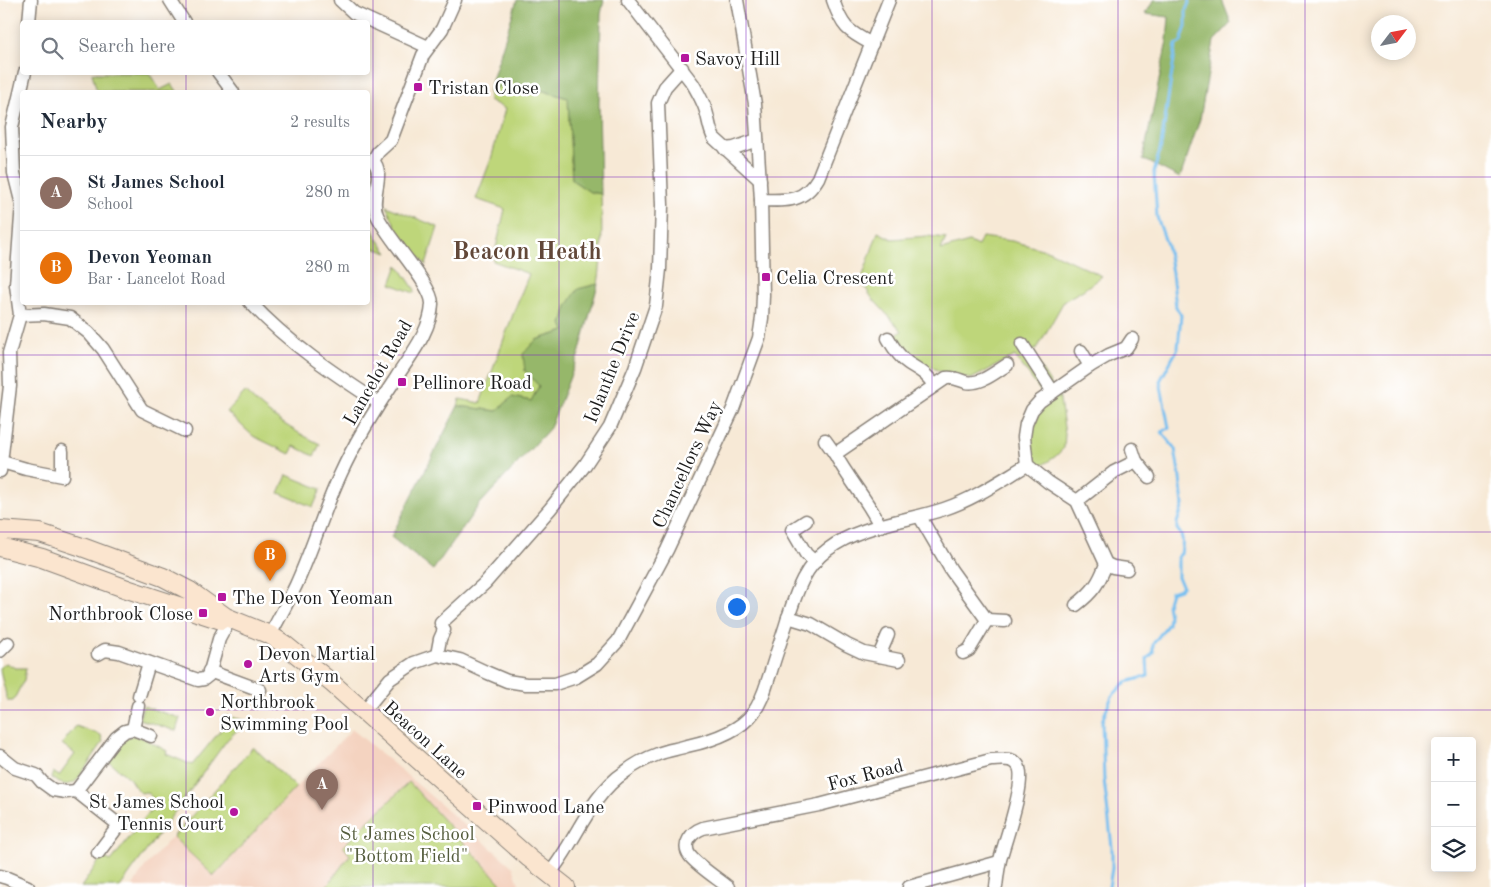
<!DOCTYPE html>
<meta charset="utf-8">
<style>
body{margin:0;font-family:"Old Standard TT",serif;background:#f2f2f3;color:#1f2937}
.controls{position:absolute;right:15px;bottom:15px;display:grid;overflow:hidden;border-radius:5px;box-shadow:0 2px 12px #0003}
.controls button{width:45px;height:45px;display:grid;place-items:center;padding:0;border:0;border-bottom:1px solid #e0e1e3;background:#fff;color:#1f2937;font:25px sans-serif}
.compass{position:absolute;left:1371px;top:15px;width:45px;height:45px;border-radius:50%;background:#fff;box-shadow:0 2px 12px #0003;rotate:58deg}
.you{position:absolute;left:736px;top:606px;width:18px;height:18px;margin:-12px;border:4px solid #fff;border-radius:50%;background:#1a73e8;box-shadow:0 0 0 8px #1a73e833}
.badge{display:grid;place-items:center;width:32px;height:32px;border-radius:50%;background:#2563eb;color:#fff;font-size:16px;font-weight:700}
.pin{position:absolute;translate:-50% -41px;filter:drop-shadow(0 1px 2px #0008)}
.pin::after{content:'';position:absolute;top:26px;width:18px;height:15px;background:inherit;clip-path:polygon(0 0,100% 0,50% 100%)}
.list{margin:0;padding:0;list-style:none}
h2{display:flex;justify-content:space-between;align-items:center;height:65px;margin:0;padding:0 20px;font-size:21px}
h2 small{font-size:16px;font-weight:400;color:#747a83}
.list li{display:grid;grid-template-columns:32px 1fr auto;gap:15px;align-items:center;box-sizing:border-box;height:75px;padding:0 20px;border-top:1px solid #e0e1e3}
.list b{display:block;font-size:19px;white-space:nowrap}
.list p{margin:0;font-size:16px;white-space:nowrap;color:#747a83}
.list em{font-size:16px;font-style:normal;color:#747a83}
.icon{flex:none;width:28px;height:28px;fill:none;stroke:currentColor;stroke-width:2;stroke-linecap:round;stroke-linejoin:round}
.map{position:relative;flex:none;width:1491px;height:887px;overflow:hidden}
.search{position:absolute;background:#fff;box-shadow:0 2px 12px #0003;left:20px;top:20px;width:350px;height:55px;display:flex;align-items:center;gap:12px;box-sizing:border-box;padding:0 18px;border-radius:5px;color:#747a83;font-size:19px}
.panel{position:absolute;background:#fff;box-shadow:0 2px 12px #0003;left:20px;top:90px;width:350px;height:215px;border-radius:5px}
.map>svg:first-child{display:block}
</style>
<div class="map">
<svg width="1491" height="887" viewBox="0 0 1491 887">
<rect width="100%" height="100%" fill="#fff"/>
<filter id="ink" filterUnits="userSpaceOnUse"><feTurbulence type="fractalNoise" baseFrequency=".02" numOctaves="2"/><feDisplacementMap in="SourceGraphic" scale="10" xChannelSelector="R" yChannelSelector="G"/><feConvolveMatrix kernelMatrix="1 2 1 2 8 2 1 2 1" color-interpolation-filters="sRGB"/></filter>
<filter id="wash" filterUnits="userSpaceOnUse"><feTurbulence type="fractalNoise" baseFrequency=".0096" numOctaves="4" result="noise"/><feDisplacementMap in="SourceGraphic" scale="20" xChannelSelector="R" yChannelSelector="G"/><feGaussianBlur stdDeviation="1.12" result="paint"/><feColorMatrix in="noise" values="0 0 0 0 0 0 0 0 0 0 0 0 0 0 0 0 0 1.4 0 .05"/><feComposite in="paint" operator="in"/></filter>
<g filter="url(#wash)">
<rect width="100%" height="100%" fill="#f7e9d6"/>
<!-- built -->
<polygon fill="#f4d3c0" points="352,729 403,772 513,867 520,887 132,887 144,868 253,747 296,787"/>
<!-- green -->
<g fill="#bed67a" stroke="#6d794b">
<polygon points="92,73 149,73 160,90 172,84 177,91 175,92 97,92"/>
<path d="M512 82 568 98 572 180 590 192 601 194C602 224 603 254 598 284L578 289 565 331 536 340 525 371 539 386 531 401 512 397 498 411 458 406 460 399 480 403C497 360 511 316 529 274L493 261 505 209 476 199 491 159 505 109 489 100V90Z"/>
<polygon points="386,206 438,227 426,265 397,229"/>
<polygon points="368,219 375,235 388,253 368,246"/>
<polygon points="878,232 892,239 927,236 946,238 941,250 969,242 978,246 982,237 1012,241 1049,251 1102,276 1083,290 1064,301 1038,347 1031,353 1052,386 1042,393 1015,356 971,379 945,374 904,353 895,335 902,331 872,298 861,281"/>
<polygon points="398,265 415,290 414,293 391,284"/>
<path d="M245 392C267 414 291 430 320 444L314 456 294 446 290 454 253 436 227 412Z"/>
<path d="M1059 393 1065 434 1064 448 1056 456 1040 467C1025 450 1028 425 1041 409 1046 403 1053 398 1059 393Z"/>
<polygon points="287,475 321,489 313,507 279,493"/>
<path d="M6 663 15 668H26L24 680 13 701H7L6 699C6 688 0 677 0 667Z"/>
<polygon points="143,706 180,718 176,731 139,719"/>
<polygon points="226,716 247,721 227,740 120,887 81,887 102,857 111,861 157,802 146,792 141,793 134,786 130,779 107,760 119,742 133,735 145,739 167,751 166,754 192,765 220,731"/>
<path d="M76 726 101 735 103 742 77 780C68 788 60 784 51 778L53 772 59 776 75 754 62 744Z"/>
<polygon points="253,747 296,787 214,876 173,837"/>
<polygon points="409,782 504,887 326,887 350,855 343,846"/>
</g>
<!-- forest -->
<g fill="#96b76a" stroke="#596a43">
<polygon points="517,0 604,0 601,14 599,103 601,194 590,192 572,180 568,98 512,82 489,90"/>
<polygon points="1154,0 1222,0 1231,23 1214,41 1200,119 1180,178 1143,159 1167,41 1169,17 1145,14"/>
<polygon points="598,284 579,354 550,428 479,505 433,570 391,537 458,406 497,411 512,397 531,401 539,386 525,371 523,354 536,340 565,331 562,324 567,306 578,289"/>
</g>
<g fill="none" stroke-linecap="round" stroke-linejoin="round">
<!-- stream -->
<path stroke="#78c0f0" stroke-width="3" d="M1109 887 1112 868V847L1104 780 1102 721 1112 696 1126 682 1148 676 1147 659 1153 653V644L1168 624 1169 616 1167 605 1171 592 1180 589 1183 586 1178 578V556L1181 554C1183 543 1184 537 1177 529V523L1183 505 1180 478 1175 449 1162 432 1169 428 1160 381 1178 348 1181 315 1176 307 1172 273 1167 245 1157 217 1154 172 1161 146 1176 45 1181 42 1186 26V10L1190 0"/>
</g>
</g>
<g filter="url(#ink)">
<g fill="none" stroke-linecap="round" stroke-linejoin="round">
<defs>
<g id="street">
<polyline points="170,0 184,22"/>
<polyline points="340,0 354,13 428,47"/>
<path d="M628 0 693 84C698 93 703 101 706 111 709 120 709 129 714 138L760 180"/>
<path d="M833 0C842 27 847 31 872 44"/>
<polyline points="29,22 31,0"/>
<polyline points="218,72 233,92"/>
<polyline points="725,149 734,148 757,140"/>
<path d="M761 200C788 201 804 202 818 178L889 0"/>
<polyline points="22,205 14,173 12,127 25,72"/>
<path d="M250 302C288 343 333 373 379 403"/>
<polyline points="20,315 44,314 70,318 89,333 103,349 142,410 185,431"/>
<path d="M888 338C893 347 899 357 908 363 919 370 928 374 934 386"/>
<polyline points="1022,344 1053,392"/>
<polyline points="1081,351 1090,366"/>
<polyline points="825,440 835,454"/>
<polyline points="1136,461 1149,477"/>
<polyline points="2,462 26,469 62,476 62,451"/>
<path d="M1027 465 1048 482 1077 501 1106 564C1099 583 1093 592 1076 605"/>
<polyline points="1027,465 1024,437 1026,424 1032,410 1040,401 1090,366 1109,355 1126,348 1132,339"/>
<polyline points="0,471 10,386 9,353 20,315 16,285 22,203"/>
<polyline points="1077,501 1114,472 1136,461 1132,449"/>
<polyline points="920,517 951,570 987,620 969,650 963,653"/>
<polyline points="806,521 792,530 806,554 815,562"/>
<path d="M880 526C868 500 848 479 835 454L946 378C954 377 959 380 966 382 981 385 995 372 1007 365"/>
<polyline points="1106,564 1113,567 1127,569"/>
<polyline points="788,617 811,624 847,645 864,653 899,660"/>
<polyline points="987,620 1005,621"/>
<path d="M270 635C279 618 288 602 296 585 313 548 324 509 341 473 356 440 376 408 396 378 410 356 431 331 432 304 433 285 386 237 377 215 369 197 386 174 373 161L378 152 391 140 423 55 442 29 455 0"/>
<polyline points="0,651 8,643"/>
<polyline points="98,654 105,650 119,652 198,680 204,679 209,675 219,639 230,619"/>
<polyline points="437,655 440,639 444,630 441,623 485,583 550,509 585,465 610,427 635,368 656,306 660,269 662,205 658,103 665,87 682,68"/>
<polyline points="879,656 888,635"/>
<polyline points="209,671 260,690"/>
<polyline points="139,696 149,663"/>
<polyline points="364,711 390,679 414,663 437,655 460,660 488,673 507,681 526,684 555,684 576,677 597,664 618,641 667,550 733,409 759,338 762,318 763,295 761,200 755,104 737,0"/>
<polyline points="133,729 138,706"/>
<polyline points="0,756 15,768 36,775 42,782 53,790 66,792 76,791 119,825 98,853"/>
<polyline points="76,791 116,738 125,731 133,729 151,736"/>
<path d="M549 874C576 842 589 796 625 772 634 765 647 758 658 754 667 750 678 749 687 746 710 741 739 732 753 713 763 700 766 685 771 671 776 654 782 638 787 621 796 594 803 568 827 550 861 524 905 522 944 509 974 499 1000 481 1027 465"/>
<polyline points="0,876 7,878 28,887"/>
<path d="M728 887C718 879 698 866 690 856 681 844 692 832 703 828L819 805 991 760C999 760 1011 757 1017 764 1029 776 1004 843 1000 860 998 869 997 878 996 887"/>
<polyline points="909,887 999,862"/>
</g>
<g id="secondary">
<polyline points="0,530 40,533 82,547 163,577 190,591 226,617 270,635 284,644 333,684 529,858 566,887"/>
<polyline points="0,547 42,558 127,589 221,620"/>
</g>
</defs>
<!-- street casing -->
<use href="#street" stroke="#8a8279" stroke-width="15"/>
<!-- secondary casing -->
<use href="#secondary" stroke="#8a8279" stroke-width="20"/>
<!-- street -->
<use href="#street" stroke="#fff" stroke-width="12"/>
<!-- secondary -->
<use href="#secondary" stroke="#fbe5cf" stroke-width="18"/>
</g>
</g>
<!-- grid -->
<path fill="none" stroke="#7b2cbf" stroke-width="1" stroke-opacity="0.55" d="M186 0V22M373 0V887M559 0V887M746 0V887M932 0V887M1118 0V887M1305 0V887M186 72V92M0 177H22M368 177H1491M186 302V887M0 355H1491M0 532H1491M0 710H1491"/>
<!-- markers -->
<g fill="#b5179e" stroke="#fff" stroke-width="2">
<rect x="680" y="53" width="10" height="10" rx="2.5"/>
<rect x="413" y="82" width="10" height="10" rx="2.5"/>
<rect x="761" y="272" width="10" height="10" rx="2.5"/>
<rect x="397" y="377" width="10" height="10" rx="2.5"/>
<rect x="217" y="592" width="10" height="10" rx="2.5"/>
<rect x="198" y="608" width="10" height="10" rx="2.5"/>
<circle cx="248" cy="664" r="5"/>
<circle cx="210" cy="712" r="5"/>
<rect x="472" y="801" width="10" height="10" rx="2.5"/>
<circle cx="234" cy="812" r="5"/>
</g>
<g text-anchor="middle" stroke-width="5" stroke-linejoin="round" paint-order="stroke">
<!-- poi labels -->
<g font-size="19" fill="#1c1c1c" stroke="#fff" text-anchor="start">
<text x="695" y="65">Savoy Hill</text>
<text x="428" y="94">Tristan Close</text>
<text x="776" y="284">Celia Crescent</text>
<text x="412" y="389">Pellinore Road</text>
<text x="232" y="604">The Devon Yeoman</text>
<text x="193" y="620" text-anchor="end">Northbrook Close</text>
<text x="258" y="660">Devon Martial<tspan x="258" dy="22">Arts Gym</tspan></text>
<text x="220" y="708">Northbrook<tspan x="220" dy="22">Swimming Pool</tspan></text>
<text x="224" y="808" text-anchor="end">St James School<tspan x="224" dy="22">Tennis Court</tspan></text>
<text x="487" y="813">Pinwood Lane</text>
</g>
<!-- street labels -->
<g font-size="19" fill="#1c1c1c" stroke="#fff">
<text transform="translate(611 367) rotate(-68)" y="7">Iolanthe Drive</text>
<text transform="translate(377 372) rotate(-60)" y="7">Lancelot Road</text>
<text transform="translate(686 464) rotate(-65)" y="7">Chancellors Way</text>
<text transform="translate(426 739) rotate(42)" y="7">Beacon Lane</text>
<text transform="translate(865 774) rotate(-15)" y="7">Fox Road</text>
</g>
<!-- park labels -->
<g font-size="19" fill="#555d3d" stroke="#fff">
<text x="407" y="840">St James School<tspan x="407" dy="22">"Bottom Field"</tspan></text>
</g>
<!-- district labels -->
<g font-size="24" font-weight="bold" fill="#624839" stroke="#fff">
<text x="527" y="259">Beacon Heath</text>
</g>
</g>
</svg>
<div class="controls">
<button>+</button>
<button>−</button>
<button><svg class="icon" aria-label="layers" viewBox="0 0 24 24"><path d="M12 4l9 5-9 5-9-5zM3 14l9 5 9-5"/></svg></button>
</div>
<svg class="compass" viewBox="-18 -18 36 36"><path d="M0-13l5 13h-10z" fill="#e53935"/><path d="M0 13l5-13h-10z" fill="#747a83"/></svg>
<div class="you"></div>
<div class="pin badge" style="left:322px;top:810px;background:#8d6e63">A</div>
<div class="pin badge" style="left:270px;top:581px;background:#e8710a">B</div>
<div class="search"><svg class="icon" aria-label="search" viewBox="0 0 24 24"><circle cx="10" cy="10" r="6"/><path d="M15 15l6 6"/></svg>Search here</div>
<section class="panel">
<h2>Nearby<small>2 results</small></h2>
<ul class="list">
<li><span class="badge" style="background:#8d6e63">A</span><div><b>St James School</b><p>School</p></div><em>280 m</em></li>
<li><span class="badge" style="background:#e8710a">B</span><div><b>Devon Yeoman</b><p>Bar · Lancelot Road</p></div><em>280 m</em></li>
</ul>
</section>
</div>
